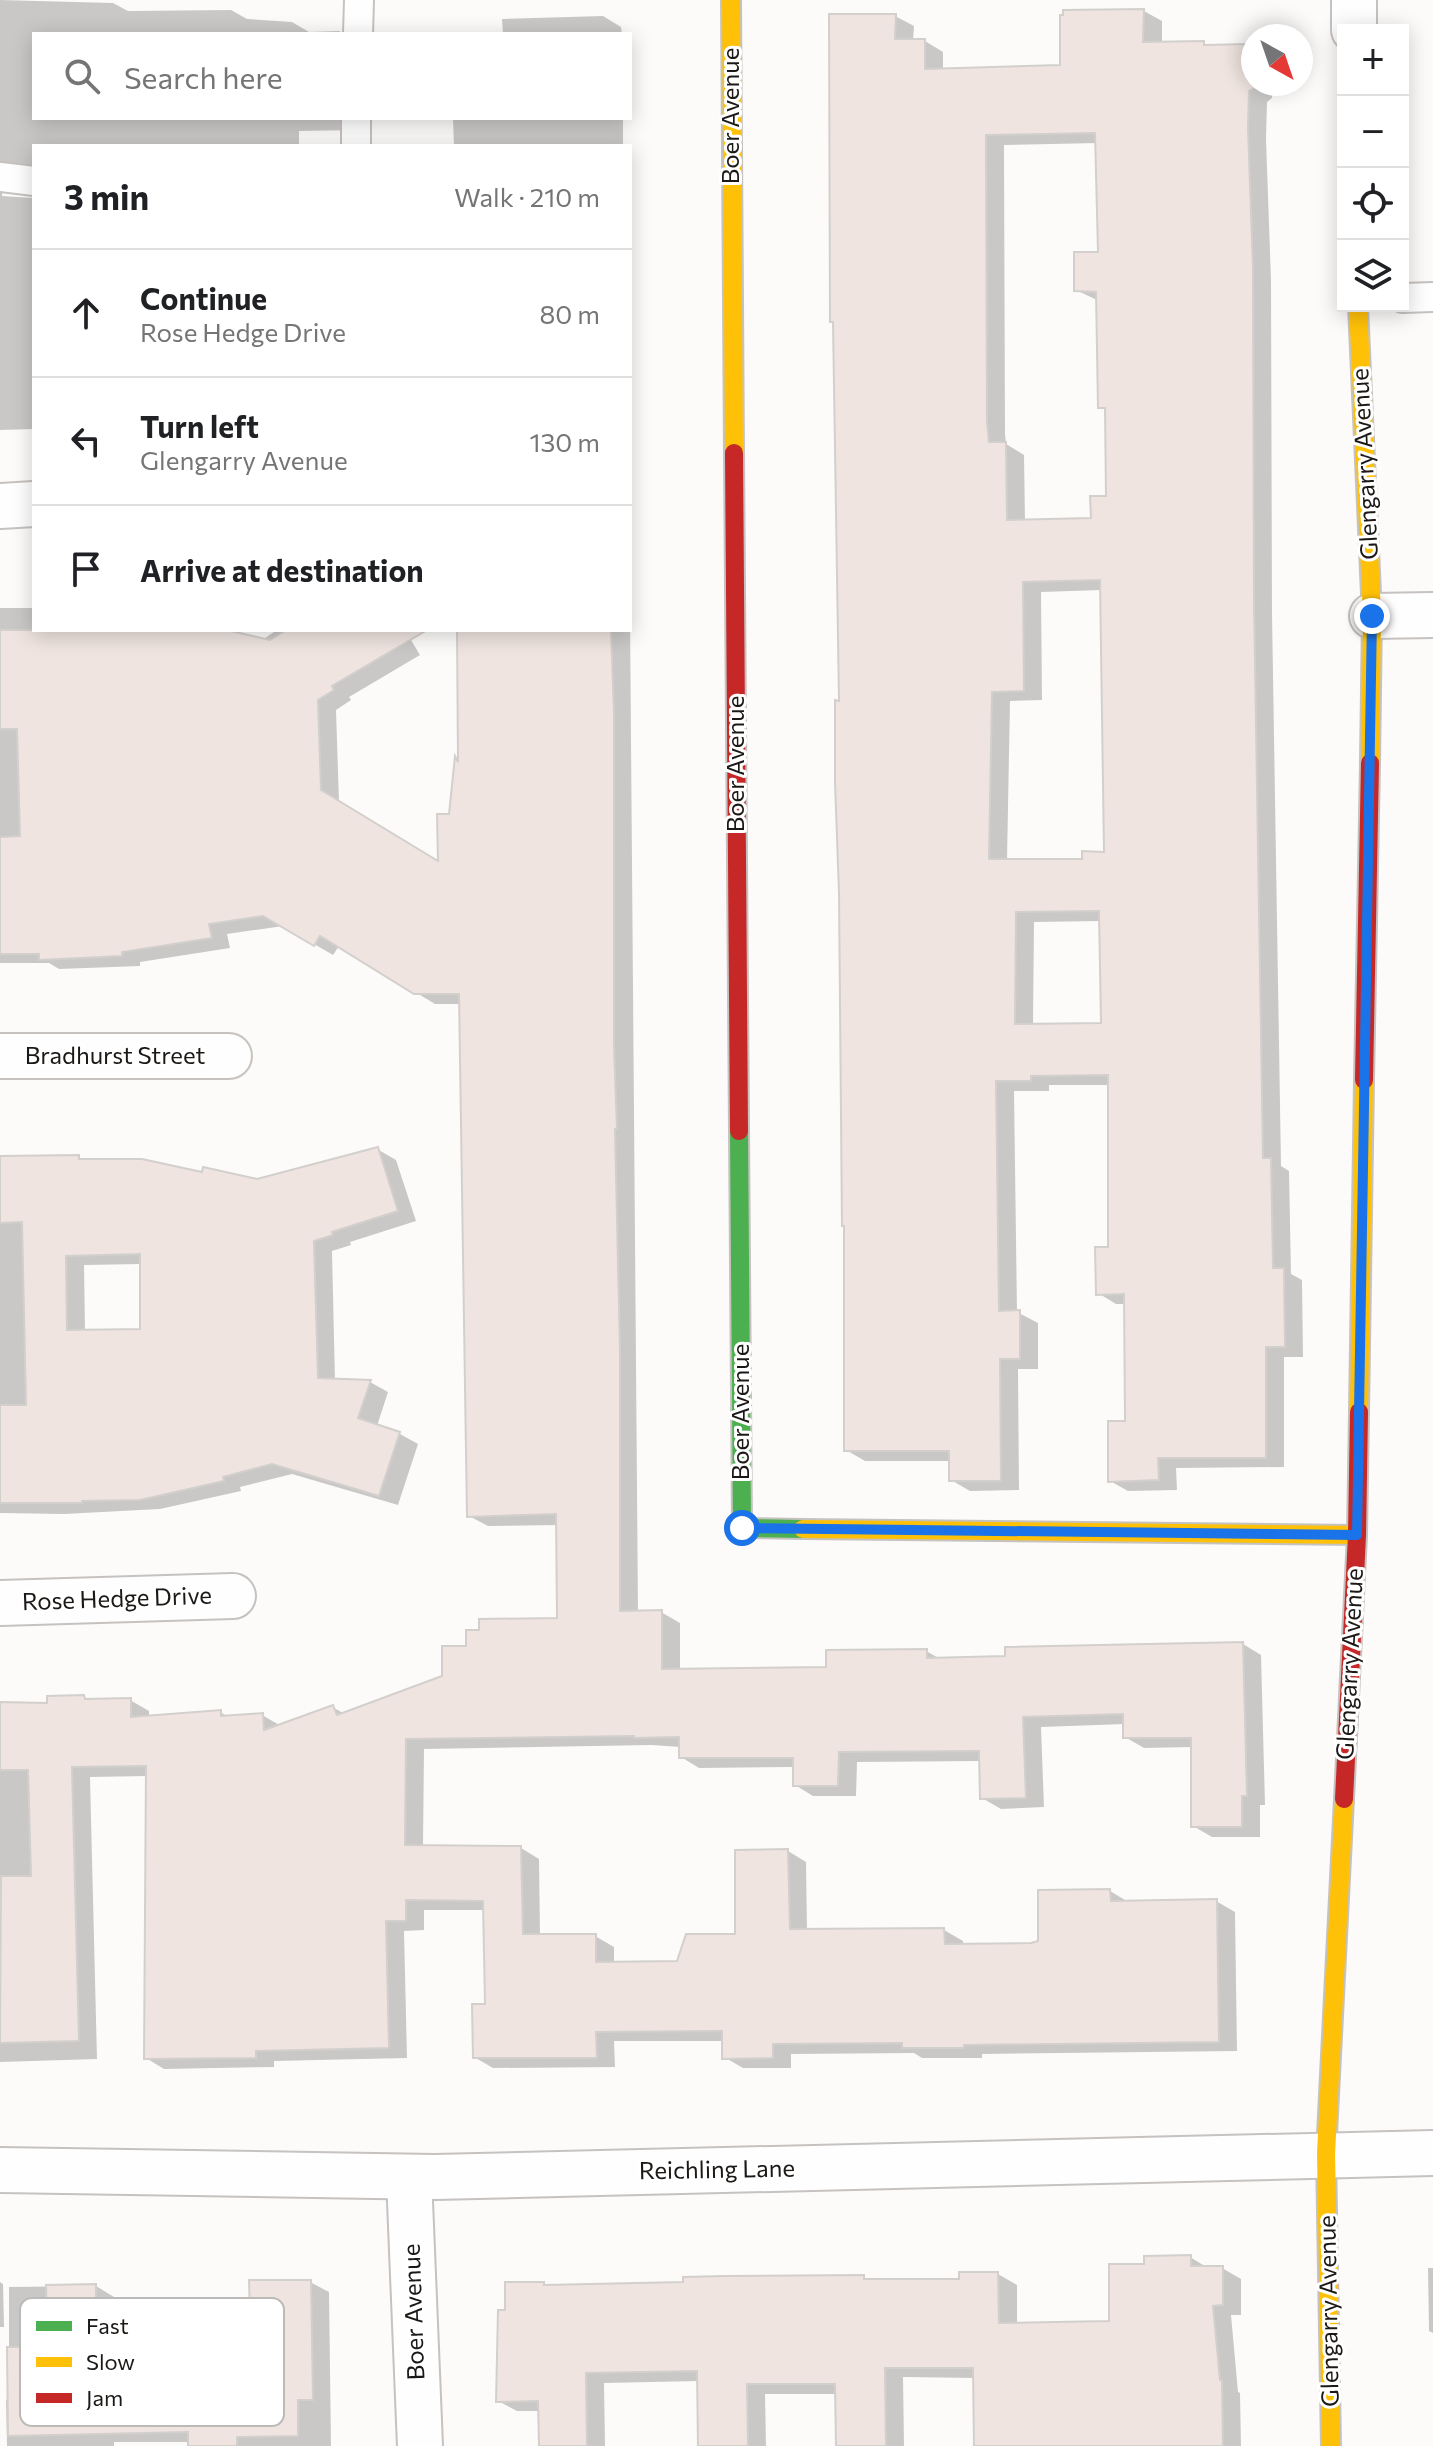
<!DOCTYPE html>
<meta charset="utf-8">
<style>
body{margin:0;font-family:Commissioner,sans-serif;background:#f6f6f6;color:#202124}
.controls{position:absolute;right:24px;top:24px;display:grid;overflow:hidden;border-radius:0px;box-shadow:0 4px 20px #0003}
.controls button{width:72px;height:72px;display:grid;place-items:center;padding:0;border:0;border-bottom:2px solid #e0e0e0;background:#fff;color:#202124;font:40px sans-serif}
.compass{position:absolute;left:1241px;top:24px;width:72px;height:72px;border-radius:50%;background:#fff;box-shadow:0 4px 20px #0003;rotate:140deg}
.stop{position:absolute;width:24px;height:24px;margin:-18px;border:6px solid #1a73e8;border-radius:50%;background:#fff}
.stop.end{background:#1a73e8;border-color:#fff;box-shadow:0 2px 8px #0008}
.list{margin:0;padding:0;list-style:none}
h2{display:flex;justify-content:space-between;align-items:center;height:104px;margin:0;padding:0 32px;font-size:34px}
h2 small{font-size:26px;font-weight:400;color:#757577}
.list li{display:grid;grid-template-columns:52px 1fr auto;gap:24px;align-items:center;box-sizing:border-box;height:128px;padding:0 32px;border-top:2px solid #e0e0e0}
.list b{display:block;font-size:30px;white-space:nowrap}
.list p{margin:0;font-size:26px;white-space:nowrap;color:#757577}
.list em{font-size:26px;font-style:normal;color:#757577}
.icon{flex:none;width:44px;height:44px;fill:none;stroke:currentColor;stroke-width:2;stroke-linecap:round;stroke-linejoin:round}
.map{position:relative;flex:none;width:1433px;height:2446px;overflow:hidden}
.search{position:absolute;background:#fff;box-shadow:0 4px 20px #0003;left:32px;top:32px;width:600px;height:88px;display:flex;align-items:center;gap:20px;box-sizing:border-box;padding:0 28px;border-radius:0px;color:#757577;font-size:30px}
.panel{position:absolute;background:#fff;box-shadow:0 4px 20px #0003;left:32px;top:144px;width:600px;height:488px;border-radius:0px}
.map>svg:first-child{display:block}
</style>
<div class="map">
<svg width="1433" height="2446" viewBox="0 0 1433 2446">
<rect width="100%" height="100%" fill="#fdfbf9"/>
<!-- shadow -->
<g fill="#0003" fill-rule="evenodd">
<polygon points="0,0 113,3 128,11 231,10 247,19 292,22 309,32 339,31 344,34 34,34 34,118 357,118 357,130 299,131 299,146 34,146 34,172 4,178 2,196 34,198 34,429 0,430"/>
<path d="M1144 11 1162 21V44L1204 43 1211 47 1248 46 1253 49V84H1272V98L1267 102 1266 139 1271 280 1272 613 1281 1166 1289 1171 1291 1274 1302 1280 1303 1357H1284V1467L1176 1468 1177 1490 1128 1491 1110 1481 1127 1423 1126 1304H1116L1098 1293 1110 1249V1085H1049V1091H1014L1017 1312 1038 1323V1369H1018L1019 1490 970 1491 951 1480V1461H865L846 1450 895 16 914 26 913 41H925L943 52V71L1062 67ZM1098 143 1100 254 1076 290 1099 301 1100 407 1107 411 1108 498 1093 520 1025 522 1024 455 1006 444 1005 434 1004 145ZM1102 590 1106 854 1084 861H1007L1010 701 1042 700 1041 592ZM1101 921 1103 1025 1033 1026 1034 922Z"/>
<polygon points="603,16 621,27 622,34 503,34 502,19"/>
<polygon points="453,118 623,118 623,146 454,146"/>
<polygon points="0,608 34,608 34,630 218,630 262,640 277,630 405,630 420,655 349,697 351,700 336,710 339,802 440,864 451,816 459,739 460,630 630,630 630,612 638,1613 661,1612 680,1623 680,1671 828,1669 926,1651 942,1660 1243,1644 1261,1655 1265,1805 1260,1805 1260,1837 1212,1837 1193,1826 1193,1747 1144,1748 1125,1737 1125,1724 1041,1727 1044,1807 1001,1809 982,1798 981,1761 857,1762 856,1796 813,1796 795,1785 795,1767 699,1768 681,1757 681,1747 651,1745 424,1749 423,1847 521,1848 539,1859 540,1936 595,1936 614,1947 614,1964 678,1963 737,1936 788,1851 806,1862 807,1931 944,1930 963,1941 963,1945 1040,1943 1110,1891 1130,1903 1216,1901 1235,1912 1237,2051 982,2054 982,2058 922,2058 914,2053 791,2054 791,2068 743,2068 724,2057 724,2041 614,2041 615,2067 493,2068 474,2057 487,2006 486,1910 424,1910 424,1930 404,1931 407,2058 274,2061 274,2067 164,2069 146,2058 148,1776 90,1777 97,2059 0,2062 0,1950 3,1950 3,1881 0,1881 0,1703 49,1705 84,1697 90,1701 130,1700 149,1711 149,1718 220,1712 229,1717 262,1715 281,1726 332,1707 345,1714 444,1677 468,1648 559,1620 558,1525 488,1526 469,1516 462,1004 435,1004 339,946 333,955 283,926 227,934 230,948 140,962 140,966 59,969 49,963 0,963"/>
<path d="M377 1149 396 1160 416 1221 350 1242 351 1245 332 1251 335 1381 370 1382 388 1392 377 1426 400 1434 418 1444 398 1505 292 1474 240 1487 241 1491 160 1509 64 1514 0 1513V1158L78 1157 86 1161 257 1181ZM142 1264V1331L85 1332 84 1265Z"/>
<polygon points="1190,2257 1208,2268 1222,2268 1241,2279 1241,2315 1231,2315 1238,2392 1240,2393 1241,2446 976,2446 976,2378 903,2377 904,2446 838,2446 837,2394 765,2394 766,2446 700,2446 699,2381 604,2383 605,2446 541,2446 540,2411 517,2411 498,2401 507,2312 544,2284 548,2286 863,2277 869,2281 961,2281 998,2274 1017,2285 1017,2325 1111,2323 1147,2266"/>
<polygon points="1428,2268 1433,2268 1433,2333 1429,2331"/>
<polygon points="0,2282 3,2284 4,2327 0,2327"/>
<polygon points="310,2282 329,2292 331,2446 190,2446 190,2442 114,2442 114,2446 7,2446 6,2400 9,2400 9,2287 96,2286 114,2297 114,2319 252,2318"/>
</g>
<!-- building -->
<g fill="#efe4df" stroke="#d2cfcd" stroke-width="2" fill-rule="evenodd">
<path d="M1144 9 1143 42 1204 41V45L1248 44V63L1253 67 1254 88 1249 91 1248 128 1253 268 1254 601 1263 1158H1271L1273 1268H1284L1285 1347H1266V1458H1158L1159 1480 1108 1482V1421H1125L1124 1294 1096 1295 1095 1247H1108V1075L1031 1076V1081H996L999 1311 1020 1310V1359H1000L1001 1481H949V1451H844V1226H842L839 893 835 782V700L839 701 833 322H830L829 14H896L895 39H925V69L1060 65V15H1063V10ZM1095 133 1098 252H1074V291L1096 292 1098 408H1105L1106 496H1090L1091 518 1007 520 1006 442H989L987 422 986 135ZM1100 580 1104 852 1082 851V859H989L992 692 1024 691 1023 582ZM1099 911 1101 1023 1015 1024 1016 912Z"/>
<polygon points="0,630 227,630 270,640 286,630 427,630 332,686 334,690 318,700 321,790 438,861 437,814 449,814 455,756 458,762 457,630 611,630 614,714 614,1046 617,1129 615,1129 620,1351 620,1611 662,1610 662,1669 826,1667 826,1650 927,1649 927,1658 1005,1656 1005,1647 1243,1642 1247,1796 1242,1796 1242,1827 1191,1827 1191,1738 1123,1738 1123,1714 1023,1717 1026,1798 980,1799 979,1751 839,1752 838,1786 793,1786 793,1758 679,1758 679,1737 634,1738 634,1736 406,1739 405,1845 521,1846 523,1934 596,1934 596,1962 677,1961 686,1934 735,1934 735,1850 788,1849 790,1929 944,1928 945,1944 1031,1943 1038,1941 1038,1890 1110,1889 1111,1901 1217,1899 1219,2042 964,2045 964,2048 902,2048 902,2043 773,2044 773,2058 722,2059 722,2031 596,2032 597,2058 473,2058 472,2004 485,2004 483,1901 406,1900 406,1921 386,1921 389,2048 256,2051 256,2058 144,2059 146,1766 72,1767 79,2041 0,2043 1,1876 31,1876 28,1770 0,1770 0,1702 47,1703 47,1696 84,1695 85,1699 131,1698 131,1717 221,1710 221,1716 263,1713 264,1730 333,1705 337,1715 442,1676 442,1646 466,1646 466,1630 479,1630 479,1619 557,1618 556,1514 467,1517 459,994 414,994 320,936 314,946 263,916 209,924 212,938 122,952 122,956 39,960 39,954 0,954 0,837 20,836 17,729 0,729"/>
<path d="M378 1147 398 1211 332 1232 333 1235 314 1241 318 1378 371 1380 358 1418 400 1432 379 1496 272 1464 223 1477 224 1481 140 1500 82 1501V1503H0V1405H26L22 1222 0 1223V1156L79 1155V1159H142L202 1172 203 1167 257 1179ZM140 1254V1329L67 1330 66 1256Z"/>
<polygon points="1191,2255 1191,2266 1223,2266 1223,2305 1213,2306 1220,2380 1222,2380 1223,2446 974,2446 973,2368 885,2368 886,2446 836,2446 835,2384 747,2384 748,2446 698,2446 697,2371 586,2373 587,2446 539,2446 538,2401 496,2402 498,2310 505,2310 505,2282 544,2282 544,2285 683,2282 683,2277 725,2276 864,2275 864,2279 959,2279 959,2272 998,2272 999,2323 1109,2321 1109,2264 1144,2264 1144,2256"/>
<polygon points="249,2280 311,2280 313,2400 298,2400 298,2436 237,2437 237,2446 188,2446 188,2432 8,2436 7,2347 40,2347 40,2324 47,2325 46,2285 96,2284 96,2318 250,2316"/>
</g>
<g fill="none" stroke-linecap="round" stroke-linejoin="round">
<defs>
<g id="lane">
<polyline points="358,34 359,0"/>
<polyline points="356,146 356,118"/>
<polyline points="0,177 34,181"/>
<polyline points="1403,298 1433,297"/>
</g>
<g id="street">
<polyline points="1354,0 1354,30"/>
<polyline points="0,506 34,504"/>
<polyline points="1372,616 1433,615"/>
<polyline points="0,1056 229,1056"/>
<polyline points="0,1603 233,1596"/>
<polyline points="0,2170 435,2177 1433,2153"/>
<polyline points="409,2177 420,2446"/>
</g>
<polyline id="fast" points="739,1131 742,1528 803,1529"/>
<g id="slow">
<polyline points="731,0 734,453"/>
<polyline points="1358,306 1372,616 1370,763"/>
<polyline points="1359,1412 1364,1080"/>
<polyline points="803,1529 1357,1535"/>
<polyline points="1331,2446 1326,2154 1344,1799"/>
</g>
<g id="jam">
<polyline points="734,453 739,1131"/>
<polyline points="1364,1080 1370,763"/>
<polyline points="1344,1799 1357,1535 1359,1412"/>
</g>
</defs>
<!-- lane casing -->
<use href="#lane" stroke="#c5c2c0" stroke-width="32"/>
<!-- street casing -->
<use href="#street" stroke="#c5c2c0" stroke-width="48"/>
<!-- fast casing -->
<use href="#fast" stroke="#c5c2c0" stroke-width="22"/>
<!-- slow casing -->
<use href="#slow" stroke="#c5c2c0" stroke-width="22"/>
<!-- jam casing -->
<use href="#jam" stroke="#c5c2c0" stroke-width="22"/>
<!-- lane -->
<use href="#lane" stroke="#fffefe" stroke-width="28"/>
<!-- street -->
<use href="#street" stroke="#fffefe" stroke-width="44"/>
<!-- fast -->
<use href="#fast" stroke="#4caf50" stroke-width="18"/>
<!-- slow -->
<use href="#slow" stroke="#ffc107" stroke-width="18"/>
<!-- jam -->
<use href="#jam" stroke="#c62828" stroke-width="18"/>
</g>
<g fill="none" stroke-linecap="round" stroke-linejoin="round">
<!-- route -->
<polyline stroke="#1a73e8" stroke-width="10" points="742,1528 1357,1535 1372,616"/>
</g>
<g text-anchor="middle" stroke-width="6" stroke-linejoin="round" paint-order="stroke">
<!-- street labels -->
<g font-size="24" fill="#1b1816" stroke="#fff">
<text transform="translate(731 116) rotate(-90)" y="8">Boer Avenue</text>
<text transform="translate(1365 464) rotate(-93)" y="8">Glengarry Avenue</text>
<text transform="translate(736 764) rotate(-90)" y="8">Boer Avenue</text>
<text x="115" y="1064">Bradhurst Street</text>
<text transform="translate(741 1412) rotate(-90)" y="8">Boer Avenue</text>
<text transform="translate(117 1599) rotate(-2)" y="8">Rose Hedge Drive</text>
<text transform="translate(1350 1664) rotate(-87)" y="8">Glengarry Avenue</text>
<text transform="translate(717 2170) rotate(-1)" y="8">Reichling Lane</text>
<text transform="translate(1329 2311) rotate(-91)" y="8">Glengarry Avenue</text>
<text transform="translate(414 2312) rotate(-92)" y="8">Boer Avenue</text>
</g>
</g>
<!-- legend -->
<rect x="20" y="2298" width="264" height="128" rx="12" fill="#fff" stroke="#bbbab9" stroke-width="2"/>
<rect x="36" y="2321" width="36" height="10" fill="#4caf50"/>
<rect x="36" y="2357" width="36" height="10" fill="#ffc107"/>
<rect x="36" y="2393" width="36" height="10" fill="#c62828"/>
<g font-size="22" fill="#1b1816">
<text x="86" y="2334">Fast</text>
<text x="86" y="2370">Slow</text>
<text x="86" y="2406">Jam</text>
</g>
</svg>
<div class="controls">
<button>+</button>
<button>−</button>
<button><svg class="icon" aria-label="locate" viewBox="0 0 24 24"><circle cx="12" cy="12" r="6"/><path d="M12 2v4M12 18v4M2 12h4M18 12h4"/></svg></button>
<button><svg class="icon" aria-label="layers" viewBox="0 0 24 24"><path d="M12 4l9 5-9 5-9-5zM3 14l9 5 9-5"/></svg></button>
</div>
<svg class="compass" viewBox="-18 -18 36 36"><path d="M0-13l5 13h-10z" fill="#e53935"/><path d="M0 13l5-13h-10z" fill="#757577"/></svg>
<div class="stop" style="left:742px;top:1528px"></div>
<div class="stop end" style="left:1372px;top:616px"></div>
<div class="search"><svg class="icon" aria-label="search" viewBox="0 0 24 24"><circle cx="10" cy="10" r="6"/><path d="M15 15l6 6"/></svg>Search here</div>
<section class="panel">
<h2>3 min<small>Walk · 210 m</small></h2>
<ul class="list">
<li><svg class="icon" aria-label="ahead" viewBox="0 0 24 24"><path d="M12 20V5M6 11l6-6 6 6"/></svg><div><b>Continue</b><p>Rose Hedge Drive</p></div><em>80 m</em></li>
<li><svg class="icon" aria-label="left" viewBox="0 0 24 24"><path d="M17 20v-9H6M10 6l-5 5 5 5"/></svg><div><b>Turn left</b><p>Glengarry Avenue</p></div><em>130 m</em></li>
<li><svg class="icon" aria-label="arrive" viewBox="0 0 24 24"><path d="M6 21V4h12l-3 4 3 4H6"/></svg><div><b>Arrive at destination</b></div></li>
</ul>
</section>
</div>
